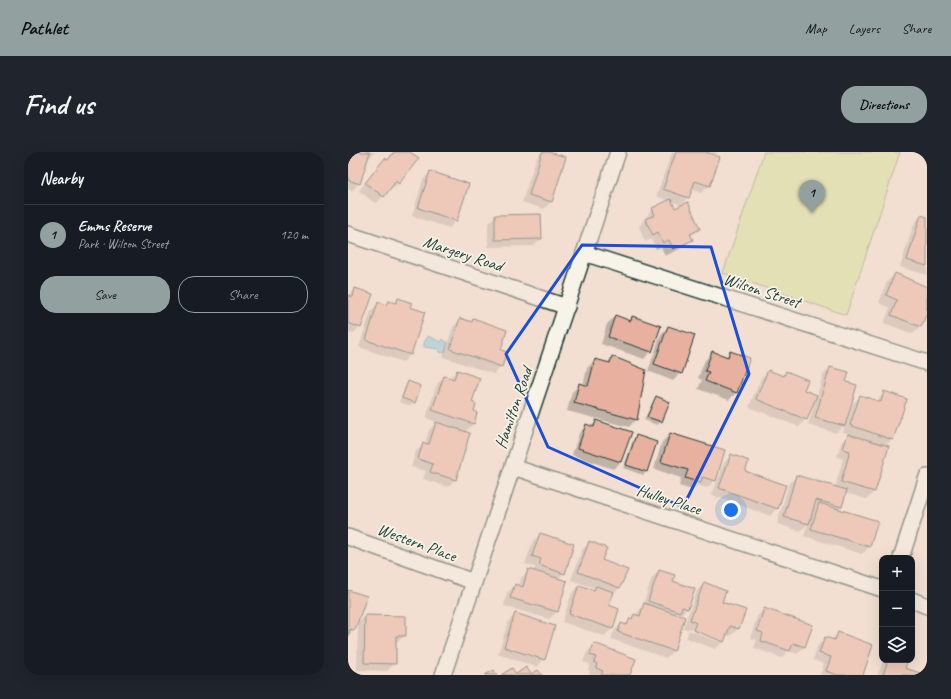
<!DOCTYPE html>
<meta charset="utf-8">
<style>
body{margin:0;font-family:Caveat,sans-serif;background:#20242c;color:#f1f3f6}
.controls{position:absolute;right:12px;bottom:12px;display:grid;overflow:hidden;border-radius:8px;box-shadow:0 4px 16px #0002}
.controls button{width:36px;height:36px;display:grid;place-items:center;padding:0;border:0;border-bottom:1px solid #363941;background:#171b24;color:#f1f3f6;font:20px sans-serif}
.you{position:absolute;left:383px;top:358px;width:14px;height:14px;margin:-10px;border:3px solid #fff;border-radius:50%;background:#1a73e8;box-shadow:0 0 0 6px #1a73e833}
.badge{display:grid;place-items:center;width:26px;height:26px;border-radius:50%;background:#92a19f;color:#111;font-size:13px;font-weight:700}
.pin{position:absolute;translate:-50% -33px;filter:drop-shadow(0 1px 2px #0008)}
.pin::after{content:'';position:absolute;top:21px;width:14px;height:12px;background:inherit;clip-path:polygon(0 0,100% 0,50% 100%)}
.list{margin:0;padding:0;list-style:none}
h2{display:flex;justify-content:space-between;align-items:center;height:52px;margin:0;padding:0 16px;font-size:17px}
h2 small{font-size:13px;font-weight:400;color:#9ea1a6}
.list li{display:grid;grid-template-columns:26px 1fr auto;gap:12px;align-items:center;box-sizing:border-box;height:60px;padding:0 16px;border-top:1px solid #363941}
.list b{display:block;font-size:15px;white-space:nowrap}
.list p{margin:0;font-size:13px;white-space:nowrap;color:#9ea1a6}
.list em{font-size:13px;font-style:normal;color:#9ea1a6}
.actions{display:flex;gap:8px;padding:12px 16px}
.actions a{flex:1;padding:9px 0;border:1px solid #92a19f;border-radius:16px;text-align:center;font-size:14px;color:#92a19f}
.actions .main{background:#92a19f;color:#111}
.icon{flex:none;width:22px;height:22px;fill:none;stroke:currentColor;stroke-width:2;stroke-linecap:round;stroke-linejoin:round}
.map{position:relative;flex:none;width:579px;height:523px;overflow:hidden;border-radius:16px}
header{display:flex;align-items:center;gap:24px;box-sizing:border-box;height:56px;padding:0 20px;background:#92a19f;color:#111}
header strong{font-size:19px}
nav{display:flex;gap:22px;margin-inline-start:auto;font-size:14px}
.intro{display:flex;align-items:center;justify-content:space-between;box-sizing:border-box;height:96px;padding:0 24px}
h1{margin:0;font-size:28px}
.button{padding:10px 18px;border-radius:16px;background:#92a19f;color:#111;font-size:14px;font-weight:700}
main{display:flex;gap:24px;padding:0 24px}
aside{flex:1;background:#171b24;border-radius:16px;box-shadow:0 4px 16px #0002}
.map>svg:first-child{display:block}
</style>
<header>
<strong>Pathlet</strong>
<nav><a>Map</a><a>Layers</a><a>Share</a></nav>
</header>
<div class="intro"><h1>Find us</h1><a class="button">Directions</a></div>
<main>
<aside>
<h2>Nearby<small></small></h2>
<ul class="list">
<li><span class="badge">1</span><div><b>Emms Reserve</b><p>Park · Wilson Street</p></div><em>120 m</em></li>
</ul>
<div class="actions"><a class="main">Save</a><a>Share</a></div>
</aside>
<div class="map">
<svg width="579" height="523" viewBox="0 0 579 523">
<rect width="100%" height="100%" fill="#f2dfd2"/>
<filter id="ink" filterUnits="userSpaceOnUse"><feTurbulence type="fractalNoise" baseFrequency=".025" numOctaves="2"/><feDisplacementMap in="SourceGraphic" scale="8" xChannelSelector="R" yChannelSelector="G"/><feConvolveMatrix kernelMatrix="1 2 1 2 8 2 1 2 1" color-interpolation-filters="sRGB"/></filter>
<g filter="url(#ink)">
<!-- green -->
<polygon fill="#d2e296" stroke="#789065" points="416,0 552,0 498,163 375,121"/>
<!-- water -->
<polygon fill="#80c6e1" stroke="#598f9c" points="80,184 93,190 95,187 100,191 97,200 93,201 90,197 76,195 76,191"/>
<!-- shadow -->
<g fill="#0003" fill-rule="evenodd">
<polygon points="0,0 27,0 20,7 11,31 4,39 0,37"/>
<polygon points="45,0 61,0 51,31 43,38 41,37 28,52 11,39 30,14 37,7 39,8"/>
<polygon points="194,0 198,0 204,49 196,57 174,50 188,7"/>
<polygon points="324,0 370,0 366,4 371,6 361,34 353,41 343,37 340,45 333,53 323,49 327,58 351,77 342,85 343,88 336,95 317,104 313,95 308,97 303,87 297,90 291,75 304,57 322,49 308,44"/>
<polygon points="82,20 109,68 101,76 64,64 75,28"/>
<polygon points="579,62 579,123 552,115 566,72 573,64 578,66"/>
<polygon points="147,64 193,86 186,94 140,95 140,72"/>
<polygon points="547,122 579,136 579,158 572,175 565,182 536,171 542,156 531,151 539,130"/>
<polygon points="8,137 12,175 5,182 0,181 0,144"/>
<polygon points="50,147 61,156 62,203 55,210 11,195 23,159 30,151 36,153 40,150 46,152"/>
<polygon points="267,164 281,169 284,165 303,199 296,207 253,192 259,172"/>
<polygon points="113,167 122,171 125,168 151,199 153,215 146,222 95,205 105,175"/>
<polygon points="320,175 333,221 325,229 300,219 313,182"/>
<polygon points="365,200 377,205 382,200 401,207 388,241 381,248 350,237 354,228 350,226 357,208"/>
<polygon points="264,206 288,267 281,275 219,259 224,240 231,233 235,234 239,216 247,208 259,211"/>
<polygon points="482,216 497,230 497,269 499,270 505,251 513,244 529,249 537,240 544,287 537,294 540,295 526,340 519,347 497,341 493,355 490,358 529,370 521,395 514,402 456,384 460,372 452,379 429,372 441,331 449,324 487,336 495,307 489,305 493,291 501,282 495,280 498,271 488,281 460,273 468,247 467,247 458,267 451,275 401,255 413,226 420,219 434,224 438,220 455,238 469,244 475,223"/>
<polygon points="109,219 123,251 125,272 117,280 107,327 100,335 75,327 78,319 63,315 68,299 77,292 81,278 89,270 78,266 89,232 96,225 101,226"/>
<polygon points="60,230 66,250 62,254 51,250 57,234"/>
<polygon points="308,245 321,251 313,270 309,273 296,268 305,249"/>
<polygon points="249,269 283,281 273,310 265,317 224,303 231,281 239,273 243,275"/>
<polygon points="322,282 367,328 359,336 349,333 344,338 331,334 333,326 306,317 314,290"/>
<polygon points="288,284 298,320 295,323 275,316 285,288"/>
<polygon points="383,303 429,356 422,364 364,343 376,311"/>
<polygon points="192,382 216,421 210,427 218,429 209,460 201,467 156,454 159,441 167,433 171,434 173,426 181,418 185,420 187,415 177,412 185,389"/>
<polygon points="241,391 272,436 264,443 260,454 270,457 264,477 256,484 214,470 224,441 231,434 244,439 247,436 223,428 234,398"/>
<polygon points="311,419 339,457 331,464 326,498 318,506 263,487 266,479 273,472 276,473 287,464 294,455 304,426"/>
<path d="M356 431 373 450 396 459 390 477 382 484 377 483 375 490 367 497 338 486 341 478 335 476 349 439ZM340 476 372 488V490L340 478Z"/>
<polygon points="0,439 6,478 0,484"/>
<polygon points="416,457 464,473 456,495 449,502 440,499 434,506 406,496 409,488 402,486 409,465"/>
<polygon points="167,462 196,507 189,515 150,502 160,470"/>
<polygon points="17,464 57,484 47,491 47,511 39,519 9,518 10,471"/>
<polygon points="490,481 514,523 472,523 476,512 465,508 470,493 477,486 483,488"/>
<polygon points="247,492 281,523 241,523 242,519 240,518 242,512 235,510 239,500"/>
<polygon points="535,508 559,508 556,517 575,523 530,523"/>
</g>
<!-- building -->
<g fill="#e8b09e" stroke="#1f3d34">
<polygon points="0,0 22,0 12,32 0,28"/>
<polygon points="46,0 62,0 71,6 51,32 48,29 36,45 17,31 37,6 40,8"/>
<polygon points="194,0 201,0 218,5 204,50 181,43"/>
<polygon points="328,0 357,0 372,5 362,34 347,29 341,46 315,37"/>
<polygon points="82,19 121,32 109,69 70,56"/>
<polygon points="323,47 327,56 340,50 352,77 342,82 345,88 325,97 321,88 315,91 310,80 305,83 297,67 307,63 304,56"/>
<polygon points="193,62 194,87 147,88 147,63"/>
<polygon points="573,63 579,65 579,114 559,108"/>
<polygon points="547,121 579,135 579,161 573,175 543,163 549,148 538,143"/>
<polygon points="7,136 25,142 13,176 0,171 0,143 5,145"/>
<polygon points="50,146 64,151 62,155 77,160 63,203 18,188 30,150 38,153 40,149 48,151"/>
<polygon points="267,163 283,169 284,164 313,174 304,200 260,185"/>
<polygon points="112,166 124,170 125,166 159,178 153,198 159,200 154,215 102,197"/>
<polygon points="320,174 347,183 334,222 306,212"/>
<polygon points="364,199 380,205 382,199 402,206 389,241 357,229 361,220 357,219"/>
<polygon points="264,204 298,218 289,268 226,251 231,231 240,234 247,207 262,211"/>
<polygon points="482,215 501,220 498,230 509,233 497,274 467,266"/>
<polygon points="109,218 132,226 124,250 128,252 126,259 129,261 126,272 84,258 96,224 106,227"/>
<polygon points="420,218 436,224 438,219 460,228 456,238 469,243 459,268 408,247"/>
<polygon points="60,229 73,234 67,251 54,246"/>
<polygon points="536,239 559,247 545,288 502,273 512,243 533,250"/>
<polygon points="308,244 322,250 314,270 299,265"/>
<polygon points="248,268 284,280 273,310 230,296 238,272 246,275"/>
<polygon points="88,270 122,281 108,328 82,320 85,312 70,307 75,291 81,292"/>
<polygon points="322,281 377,298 368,329 354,325 353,331 337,326 340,318 313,310"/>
<polygon points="500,282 541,294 527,340 493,330 502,299 495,297"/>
<polygon points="288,283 309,290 299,320 278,313"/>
<polygon points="383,302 401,309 397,319 438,333 430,357 371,336"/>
<polygon points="448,323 499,338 494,355 468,348 461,372 436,365"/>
<polygon points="471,351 530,369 522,395 463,377"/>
<polygon points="192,381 226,392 217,422 191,413 193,407 184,404"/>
<polygon points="241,389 259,396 254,408 280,418 272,436 230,420"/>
<polygon points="180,417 219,429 210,460 162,446 167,432 175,435"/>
<polygon points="311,418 327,423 325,429 347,437 340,457 334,455 332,460 300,449"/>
<polygon points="356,430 378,439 374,450 398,458 391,477 382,474 376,490 345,478 348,471 342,468"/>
<polygon points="231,433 246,438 248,434 266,440 261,453 271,457 265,477 221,462"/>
<polygon points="0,438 19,444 7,478 2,477 0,484"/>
<polygon points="296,451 337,465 326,499 270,480 273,471 279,473 282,466 284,467 286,462 292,464"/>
<polygon points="416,456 465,473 457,495 445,491 442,499 413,489 415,481 409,479"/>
<polygon points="167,461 207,474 197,508 156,495"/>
<polygon points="17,463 58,464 58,484 48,484 48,512 16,511"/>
<polygon points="490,480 525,493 515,523 489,523 478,519 483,505 471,501 477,485 487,488"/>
<polygon points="246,491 288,507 282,523 253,523 255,519 248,516 249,512 246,510 248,505 242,503"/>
<polygon points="540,508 560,508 557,516 578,523 535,523"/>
<polygon points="178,515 183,522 190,518 194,523 153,523 164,516 168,522"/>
<polygon points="146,518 149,523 137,523"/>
</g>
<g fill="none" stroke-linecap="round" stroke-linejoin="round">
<defs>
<g id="minor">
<polyline points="0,82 219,155"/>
<polyline points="236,101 579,211"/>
<polyline points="165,315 534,437"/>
<polyline points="0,385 126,430"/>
<polyline points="553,406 579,325"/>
<polyline points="564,448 579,454"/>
<polyline points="95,523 270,0"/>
</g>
</defs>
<!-- minor casing -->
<use href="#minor" stroke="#1f3d34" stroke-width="18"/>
<!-- minor -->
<use href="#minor" stroke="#f7f3e8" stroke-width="15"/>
</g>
</g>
<!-- marked area -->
<path d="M0 0H579V523H0ZM234 93 363 95 401 222 335 355 200 295 158 202Z" fill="#f2dfd2" fill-opacity=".55" fill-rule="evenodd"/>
<path fill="none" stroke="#1d4ed8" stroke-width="3" stroke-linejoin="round" d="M234 93 363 95 401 222 335 355 200 295 158 202Z"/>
<g text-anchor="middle" stroke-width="3.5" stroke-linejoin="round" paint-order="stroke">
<!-- street labels -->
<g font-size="17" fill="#1f3d34" stroke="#f7f3e8">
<text transform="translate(115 101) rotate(18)" y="6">Margery Road</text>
<text transform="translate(414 138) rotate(18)" y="6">Wilson Street</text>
<text transform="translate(165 256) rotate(-71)" y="6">Hamilton Road</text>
<text transform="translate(321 347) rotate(18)" y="6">Hulley Place</text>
<text transform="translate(69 390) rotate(20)" y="6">Western Place</text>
</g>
</g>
</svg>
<div class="controls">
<button>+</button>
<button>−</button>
<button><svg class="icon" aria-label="layers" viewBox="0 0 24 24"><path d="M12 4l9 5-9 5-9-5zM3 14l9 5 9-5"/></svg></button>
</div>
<div class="you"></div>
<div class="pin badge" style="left:464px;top:61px">1</div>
</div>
</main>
